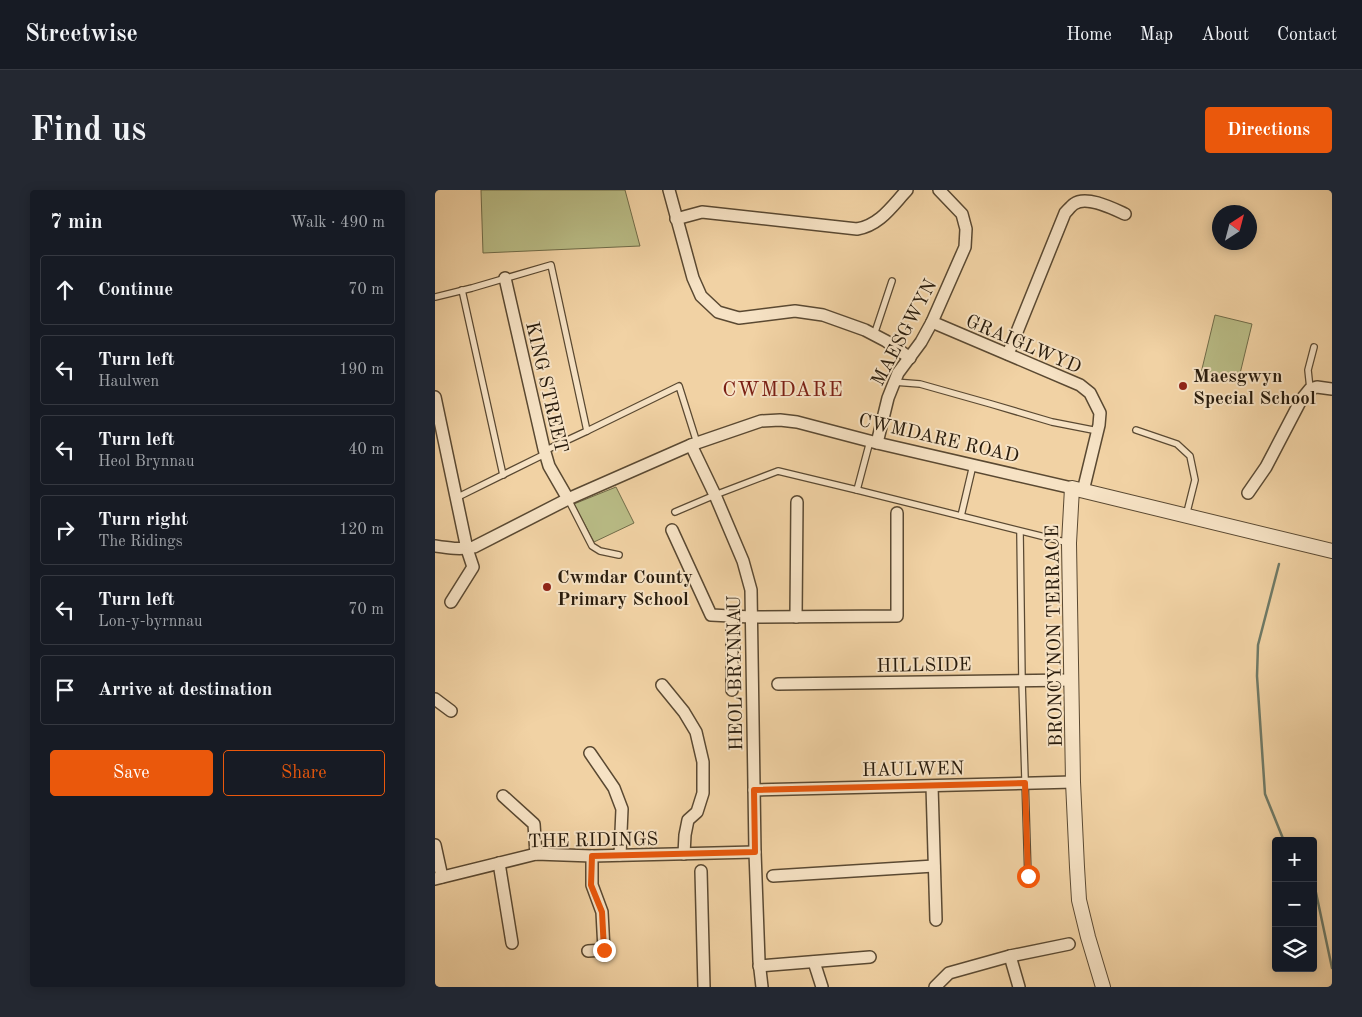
<!DOCTYPE html>
<meta charset="utf-8">
<style>
body{margin:0;font-family:"Old Standard TT",serif;background:#242831;color:#f1f3f6}
.controls{position:absolute;right:15px;bottom:15px;display:grid;overflow:hidden;border-radius:5px;box-shadow:0 2px 12px #0003}
.controls button{width:45px;height:45px;display:grid;place-items:center;padding:0;border:0;border-bottom:1px solid #363941;background:#171b24;color:#f1f3f6;font:25px sans-serif}
.compass{position:absolute;left:777px;top:15px;width:45px;height:45px;border-radius:50%;background:#171b24;box-shadow:0 2px 12px #0003;rotate:36deg}
.stop{position:absolute;width:15px;height:15px;margin:-11px;border:4px solid #ea580c;border-radius:50%;background:#fff}
.stop.end{background:#ea580c;border-color:#fff;box-shadow:0 1px 5px #0008}
.list{margin:0;padding:0;list-style:none}
h2{display:flex;justify-content:space-between;align-items:center;height:65px;margin:0;padding:0 20px;font-size:21px}
h2 small{font-size:16px;font-weight:400;color:#9ea1a6}
.list li{display:grid;grid-template-columns:32px 1fr auto;gap:15px;align-items:center;box-sizing:border-box;height:70px;margin:0 10px 10px;padding:0 10px;border:1px solid #363941;border-radius:5px}
.list b{display:block;font-size:19px;white-space:nowrap}
.list p{margin:0;font-size:16px;white-space:nowrap;color:#9ea1a6}
.list em{font-size:16px;font-style:normal;color:#9ea1a6}
.actions{display:flex;gap:10px;padding:15px 20px}
.actions a{flex:1;padding:11px 0;border:1px solid #ea580c;border-radius:5px;text-align:center;font-size:18px;color:#ea580c}
.actions .main{background:#ea580c;color:#fff}
.icon{flex:none;width:28px;height:28px;fill:none;stroke:currentColor;stroke-width:2;stroke-linecap:round;stroke-linejoin:round}
.map{position:relative;flex:none;width:897px;height:797px;overflow:hidden;border-radius:5px}
header{display:flex;align-items:center;gap:30px;box-sizing:border-box;height:70px;padding:0 25px;background:#171b24;border-bottom:1px solid #363941}
header strong{font-size:24px}
nav{display:flex;gap:28px;margin-inline-start:auto;font-size:18px}
.intro{display:flex;align-items:center;justify-content:space-between;box-sizing:border-box;height:120px;padding:0 30px}
h1{margin:0;font-size:35px}
.button{padding:12px 22px;border-radius:5px;background:#ea580c;color:#fff;font-size:18px;font-weight:700}
main{display:flex;gap:30px;padding:0 30px}
aside{flex:1;background:#171b24;border-radius:5px;box-shadow:0 2px 12px #0003}
.map>svg:first-child{display:block}
</style>
<header>
<strong>Streetwise</strong>
<nav><a>Home</a><a>Map</a><a>About</a><a>Contact</a></nav>
</header>
<div class="intro"><h1>Find us</h1><a class="button">Directions</a></div>
<main>
<aside>
<h2>7 min<small>Walk · 490 m</small></h2>
<ul class="list">
<li><svg class="icon" aria-label="ahead" viewBox="0 0 24 24"><path d="M12 20V5M6 11l6-6 6 6"/></svg><div><b>Continue</b></div><em>70 m</em></li>
<li><svg class="icon" aria-label="left" viewBox="0 0 24 24"><path d="M17 20v-9H6M10 6l-5 5 5 5"/></svg><div><b>Turn left</b><p>Haulwen</p></div><em>190 m</em></li>
<li><svg class="icon" aria-label="left" viewBox="0 0 24 24"><path d="M17 20v-9H6M10 6l-5 5 5 5"/></svg><div><b>Turn left</b><p>Heol Brynnau</p></div><em>40 m</em></li>
<li><svg class="icon" aria-label="right" viewBox="0 0 24 24"><path d="M7 20v-9h11M14 6l5 5-5 5"/></svg><div><b>Turn right</b><p>The Ridings</p></div><em>120 m</em></li>
<li><svg class="icon" aria-label="left" viewBox="0 0 24 24"><path d="M17 20v-9H6M10 6l-5 5 5 5"/></svg><div><b>Turn left</b><p>Lon-y-byrnnau</p></div><em>70 m</em></li>
<li><svg class="icon" aria-label="arrive" viewBox="0 0 24 24"><path d="M6 21V4h12l-3 4 3 4H6"/></svg><div><b>Arrive at destination</b></div></li>
</ul>
<div class="actions"><a class="main">Save</a><a>Share</a></div>
</aside>
<div class="map">
<svg width="897" height="797" viewBox="0 0 897 797">
<rect width="100%" height="100%" fill="#f1d2a4"/>
<filter id="stains"><feTurbulence type="fractalNoise" baseFrequency=".004" numOctaves="4"/><feColorMatrix values="0 0 0 0 .2 0 0 0 0 .09 0 0 0 0 .02 0 0 0 .5 -.17"/></filter>
<radialGradient id="worn" r=".72"><stop offset=".6" stop-color="#630" stop-opacity="0"/><stop offset="1" stop-color="#630" stop-opacity=".3"/></radialGradient>
<!-- green -->
<g fill="#b9bc86" stroke="#706c49">
<polygon points="46,0 190,0 205,56 48,63"/>
<polygon points="780,125 817,134 803,192 766,183"/>
<polygon points="181,297 199,333 159,352 139,314"/>
</g>
<g fill="none" stroke-linecap="round" stroke-linejoin="round">
<!-- stream -->
<g stroke="#6e7966" stroke-width="2.5">
<polyline points="844,374 823,455 822,486 830,604 849,651"/>
<polyline points="878,696 880,698 897,778"/>
</g>
<defs>
<g id="service">
<polyline points="27,100 68,285"/>
<polyline points="0,107 37,98 116,75 152,241 109,261"/>
<polyline points="439,145 457,91"/>
<polyline points="459,192 485,194 556,214 617,232 663,241"/>
<polyline points="875,199 873,180 879,157"/>
<polyline points="701,240 742,254 755,266 760,290 751,326"/>
<polyline points="152,241 244,196 262,253"/>
<polyline points="422,300 435,251"/>
<polyline points="21,308 110,264"/>
<polyline points="133,309 157,356 165,361 184,365"/>
<polyline points="240,322 280,305 343,281 422,300 634,353"/>
<polyline points="526,326 538,275"/>
<polyline points="585,342 587,491 593,687"/>
</g>
<g id="minor">
<polyline points="234,0 258,88 266,106 283,122 304,128 360,121 388,125 430,140 451,151 475,168"/>
<path d="M241 29 267 22 422 39C445 35 457 16 472 0"/>
<polyline points="70,88 109,259 114,276 133,309"/>
<polyline points="497,132 645,195 655,203 665,223 664,235 648,301"/>
<path d="M573 164 630 23C633 20 636 16 639 14 651 5 677 18 690 24"/>
<polyline points="0,207 32,359 38,377 16,412"/>
<polyline points="442,253 453,208 463,183 486,152 497,132 530,57 531,39 527,24 504,0"/>
<polyline points="256,255 280,305 308,371 316,400 320,662 324,771 327,797"/>
<polyline points="813,303 831,277 866,210 875,199 882,197 897,199"/>
<polyline points="237,340 276,425 316,427 462,426 462,323"/>
<path d="M0 356C13 358 26 360 39 357L133 309 256 255 326 231 345 230 362 232 442 253 637 298"/>
<polyline points="361,427 362,312"/>
<polyline points="343,494 637,490"/>
<polyline points="227,495 249,522 261,542 268,572 268,603 262,622 253,630 250,645 249,664"/>
<polyline points="297,500 297,426"/>
<polyline points="0,509 16,521"/>
<polyline points="155,563 179,598 187,619 185,665"/>
<polyline points="497,596 501,730"/>
<polyline points="319,600 638,592"/>
<polyline points="68,606 99,634 101,664"/>
<polyline points="0,655 7,687"/>
<polyline points="64,673 77,753"/>
<polyline points="266,681 269,797"/>
<polyline points="338,686 499,676"/>
<polyline points="0,689 101,664 157,666 320,662"/>
<polyline points="153,761 169,760 167,722 157,695 157,666"/>
<polyline points="575,766 584,797"/>
<polyline points="379,772 387,797"/>
<polyline points="324,776 435,767"/>
<polyline points="500,797 514,783 575,766 634,754"/>
</g>
<polyline id="tertiary" points="668,797 653,747 644,710 642,677 638,592 634,353 637,298 897,361"/>
</defs>
<!-- service casing -->
<use href="#service" stroke="#5a4932" stroke-width="8"/>
<!-- minor casing -->
<use href="#minor" stroke="#5a4932" stroke-width="14"/>
<!-- tertiary casing -->
<use href="#tertiary" stroke="#5a4932" stroke-width="16"/>
<!-- service -->
<use href="#service" stroke="#f6e2c4" stroke-width="5.5"/>
<!-- minor -->
<use href="#minor" stroke="#f6e2c4" stroke-width="11"/>
<!-- tertiary -->
<use href="#tertiary" stroke="#f6e2c4" stroke-width="14"/>
</g>
<g fill="none" stroke-linecap="round" stroke-linejoin="round">
<!-- route -->
<polyline stroke="#ea580c" stroke-width="6" points="169,760 167,722 156,695 157,666 320,662 319,600 590,593 593,686"/>
</g>
<!-- markers -->
<g fill="#8f2418" stroke="#f6e2c4" stroke-width="2">
<circle cx="748" cy="196" r="5"/>
<circle cx="112" cy="397" r="5"/>
</g>
<g text-anchor="middle" stroke-width="4" stroke-linejoin="round" paint-order="stroke">
<!-- street labels -->
<g font-size="19" fill="#281b0c" stroke="#f6e2c4">
<text transform="translate(468 142) rotate(-62)" y="7">MAESGWYN</text>
<text transform="translate(589 153) rotate(23)" y="7">GRAIGLWYD</text>
<text transform="translate(113 197) rotate(77)" y="7">KING STREET</text>
<text transform="translate(504 247) rotate(13)" y="7">CWMDARE ROAD</text>
<text transform="translate(618 446) rotate(-91)" y="7">BRONCYNON TERRACE</text>
<text transform="translate(489 474) rotate(-1)" y="7">HILLSIDE</text>
<text transform="translate(299 483) rotate(-91)" y="7">HEOL BRYNNAU</text>
<text transform="translate(478 578) rotate(-1)" y="7">HAULWEN</text>
<text transform="translate(158 649) rotate(-1)" y="7">THE RIDINGS</text>
</g>
<!-- poi labels -->
<g font-size="19" font-weight="bold" fill="#281b0c" stroke="#f6e2c4" text-anchor="start">
<text x="758" y="192">Maesgwyn<tspan x="758" dy="22">Special School</tspan></text>
<text x="122" y="393">Cwmdar County<tspan x="122" dy="22">Primary School</tspan></text>
</g>
<!-- quarter labels -->
<g font-size="21" letter-spacing="1" fill="#7a1f14" stroke="#f6e2c4">
<text x="348" y="206">CWMDARE</text>
</g>
</g>
<rect width="100%" height="100%" filter="url(#stains)"/>
<rect width="100%" height="100%" fill="url(#worn)"/>
</svg>
<div class="controls">
<button>+</button>
<button>−</button>
<button><svg class="icon" aria-label="layers" viewBox="0 0 24 24"><path d="M12 4l9 5-9 5-9-5zM3 14l9 5 9-5"/></svg></button>
</div>
<svg class="compass" viewBox="-18 -18 36 36"><path d="M0-13l5 13h-10z" fill="#e53935"/><path d="M0 13l5-13h-10z" fill="#9ea1a6"/></svg>
<div class="stop" style="left:593px;top:686px"></div>
<div class="stop end" style="left:169px;top:760px"></div>
</div>
</main>
